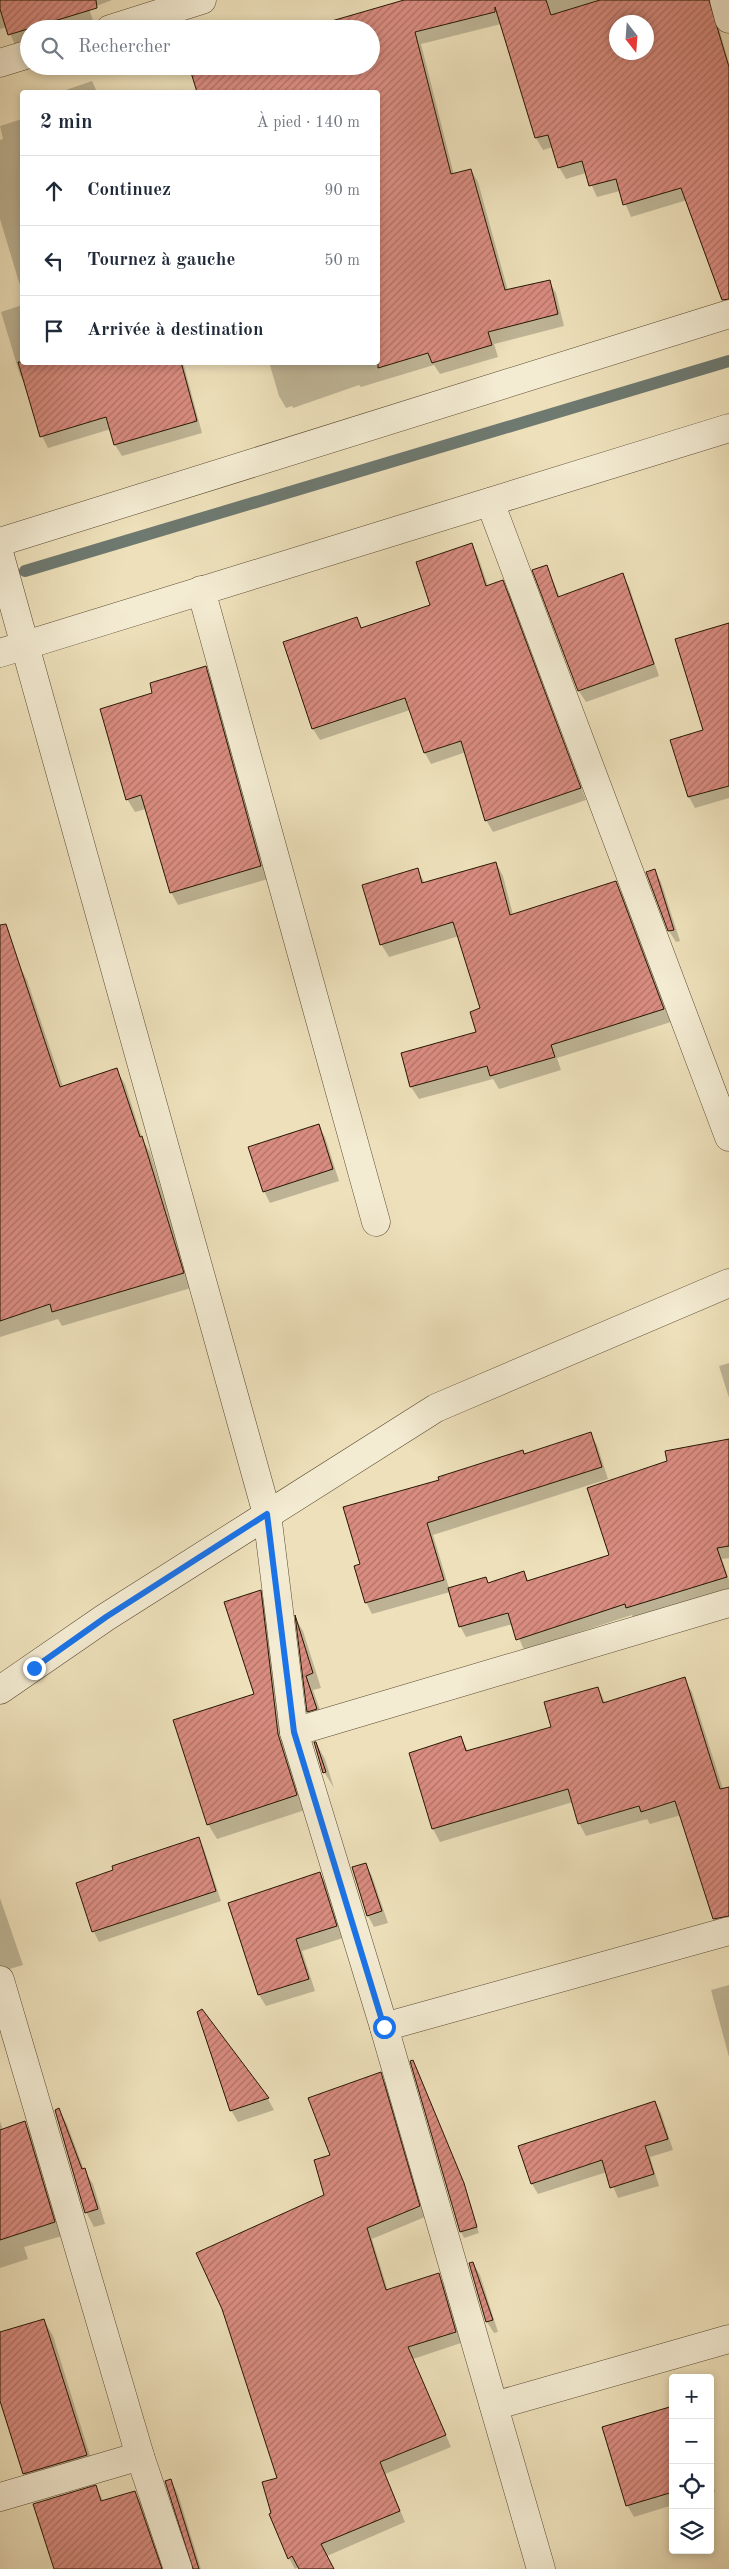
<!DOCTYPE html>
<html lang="fr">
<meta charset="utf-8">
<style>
body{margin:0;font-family:"Old Standard TT",serif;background:#f6f6f7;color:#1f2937}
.controls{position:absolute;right:15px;bottom:15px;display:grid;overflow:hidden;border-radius:5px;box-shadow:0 2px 8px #0003}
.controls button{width:45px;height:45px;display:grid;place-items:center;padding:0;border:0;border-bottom:1px solid #e0e1e3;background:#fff;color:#1f2937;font:25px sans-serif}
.compass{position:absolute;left:609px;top:15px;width:45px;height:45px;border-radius:50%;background:#fff;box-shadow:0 2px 8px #0003;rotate:163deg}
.stop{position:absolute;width:15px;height:15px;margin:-11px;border:4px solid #1a73e8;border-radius:50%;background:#fff}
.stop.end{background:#1a73e8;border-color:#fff;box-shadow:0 1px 5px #0008}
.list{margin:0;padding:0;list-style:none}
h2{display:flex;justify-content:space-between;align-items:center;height:65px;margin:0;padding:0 20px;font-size:21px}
h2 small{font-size:16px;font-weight:400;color:#747a83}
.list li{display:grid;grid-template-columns:32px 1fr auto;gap:15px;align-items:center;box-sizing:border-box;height:70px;padding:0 20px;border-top:1px solid #e0e1e3}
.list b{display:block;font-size:19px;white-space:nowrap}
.list em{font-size:16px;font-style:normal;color:#747a83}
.icon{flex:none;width:28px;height:28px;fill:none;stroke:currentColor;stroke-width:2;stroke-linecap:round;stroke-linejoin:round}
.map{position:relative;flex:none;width:729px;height:2569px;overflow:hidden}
.search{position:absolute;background:#fff;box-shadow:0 2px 8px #0003;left:20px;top:20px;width:360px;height:55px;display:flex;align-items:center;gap:12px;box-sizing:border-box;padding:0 18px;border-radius:28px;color:#747a83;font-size:19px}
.panel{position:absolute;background:#fff;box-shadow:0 2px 8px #0003;left:20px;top:90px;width:360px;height:275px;border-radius:5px}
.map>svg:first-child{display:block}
</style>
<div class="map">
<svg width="729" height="2569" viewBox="0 0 729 2569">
<defs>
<pattern id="building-hatch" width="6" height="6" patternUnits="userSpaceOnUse" patternTransform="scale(1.25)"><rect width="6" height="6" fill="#d98c80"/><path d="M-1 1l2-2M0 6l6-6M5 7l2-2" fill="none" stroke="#b07167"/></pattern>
</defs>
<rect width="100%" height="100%" fill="#ede0ba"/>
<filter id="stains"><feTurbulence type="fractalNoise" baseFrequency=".004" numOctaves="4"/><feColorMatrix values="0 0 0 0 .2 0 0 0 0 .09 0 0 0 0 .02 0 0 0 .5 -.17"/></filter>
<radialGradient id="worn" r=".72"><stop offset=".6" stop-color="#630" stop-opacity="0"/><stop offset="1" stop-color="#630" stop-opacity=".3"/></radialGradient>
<!-- shadow -->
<g fill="#0003" fill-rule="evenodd">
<polygon points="0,0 112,0 89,9 94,23 75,29 29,29 29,43 16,47 7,27 0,29"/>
<path d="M408 0H711L729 64V289L687 200 631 217 620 191 597 197 586 173 566 179 559 167 553 147 543 150 536 138 501 24 421 44 454 175 471 170 478 182 508 291 549 281 556 293 564 326 494 344 498 357 440 374 434 365 361 387 359 385 293 408 292 406 286 408 279 396 269 362H378V92H199L191 66H371ZM616 22H646V52H616Z"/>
<polygon points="92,81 97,92 60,92"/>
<polygon points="22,119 22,292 0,219 0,140 3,139 0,126"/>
<polygon points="22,305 22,362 183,362 202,433 122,456 115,445 111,429 48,448 42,436 26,385 20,375 1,312"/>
<polygon points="472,545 478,556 488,586 502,582 509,593 586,800 493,832 486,820 466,752 431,764 425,753 410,710 320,740 313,729 284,643 356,619 362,629 432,606"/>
<polygon points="547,567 560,597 622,575 629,586 659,676 586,702 579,691 534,571"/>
<polygon points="729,639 729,798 695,808 689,797 672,741 705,730"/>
<polygon points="205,668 213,681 268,879 178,905 171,892 146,809 135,812 127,799 154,694"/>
<polygon points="496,863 503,876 513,915 616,883 623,896 671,1022 557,1058 561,1070 499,1089 493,1079 419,1099 411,1087 478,1032 481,1009 459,936 389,957 381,944 417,869 425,883"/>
<polygon points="655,871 661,882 680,941 676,942 669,931 648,873"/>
<polygon points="0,963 19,965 27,980 63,1087 116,1070 125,1084 143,1141 150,1152 191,1288 62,1326 58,1319 0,1337"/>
<polygon points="318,1125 325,1137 339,1181 270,1203 264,1191"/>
<polygon points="729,1363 729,1398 719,1366"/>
<polygon points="590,1433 597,1445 608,1479 433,1535 449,1588 485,1578 489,1584 523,1572 529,1582 610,1556 729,1440 729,1558 722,1559 729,1580 729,1589 634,1619 632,1615 524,1650 513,1624 466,1637 460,1626 450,1592 372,1614 366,1602 361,1565 441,1481 523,1451 525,1455"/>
<polygon points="260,1592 269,1607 305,1810 217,1839 208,1824 255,1695"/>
<polygon points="297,1621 303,1631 321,1688 313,1690 325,1724 317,1726 308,1711"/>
<polygon points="684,1679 692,1692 723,1789 729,1787 729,1931 722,1932 714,1919 681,1815 650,1824 647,1819 586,1836 579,1823 573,1802 440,1842 433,1829 411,1754 461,1737 468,1751 552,1728 598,1688 606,1704"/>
<polygon points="316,1743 325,1759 334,1788 324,1772"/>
<polygon points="199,1839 204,1849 221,1901 99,1942 94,1932 77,1884"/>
<polygon points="365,1864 372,1876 388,1923 374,1927 368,1916 353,1868"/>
<polygon points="320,1874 327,1885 343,1938 302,1951 315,1991 266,2006 259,1995 230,1904"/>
<polygon points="0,1898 23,1965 0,1972"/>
<polygon points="729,1985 729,2057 711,1990"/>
<polygon points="202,2011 268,2099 274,2110 238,2122 231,2110"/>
<polygon points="412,2062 466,2190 479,2233 464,2238 461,2232"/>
<polygon points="380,2073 386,2084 425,2217 372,2239 388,2291 438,2274 445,2286 461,2343 413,2359 451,2447 385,2474 405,2522 327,2556 334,2569 299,2567 295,2569 289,2558 273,2514 331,2156"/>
<polygon points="655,2102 661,2113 673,2150 650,2157 659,2186 618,2198 607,2172 538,2194 532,2184"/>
<polygon points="59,2110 67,2124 84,2170 93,2184 105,2224 94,2227 86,2212"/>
<polygon points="0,2121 3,2130 25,2123 32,2135 62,2236 24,2247 28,2259 0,2268"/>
<polygon points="473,2263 480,2275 498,2332 494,2333 487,2322"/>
<polygon points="44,2320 53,2336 95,2472 33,2490 24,2473 0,2397 0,2334"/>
<polygon points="673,2407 673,2505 634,2517 627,2505"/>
<polygon points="710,2475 715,2492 710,2494"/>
<polygon points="171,2481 178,2494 201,2569 194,2569"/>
<polygon points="96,2487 104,2502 135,2492 142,2505 164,2569 56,2569"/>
</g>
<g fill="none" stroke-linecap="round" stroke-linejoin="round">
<!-- stream -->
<polyline stroke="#6e7970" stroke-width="12" points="25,571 729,361"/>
</g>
<!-- building -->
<g fill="url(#building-hatch)" stroke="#271602" fill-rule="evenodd">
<polygon points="0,0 96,0 97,8 8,35 0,9"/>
<path d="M404 0H546L551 15 600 0H709L729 67V299L722 300 681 188 623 205 616 179 589 186 582 161 558 168 548 135 535 138 495 7V12L415 32 451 174 471 169 505 290 550 280 558 314 488 332 492 345 432 363 428 353 378 368V92H197L189 66H371V29H304ZM616 22H646V52H616Z"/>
<polygon points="18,362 181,362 197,421 114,445 106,417 40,437"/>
<polygon points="472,543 486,586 503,580 581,788 485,821 461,741 424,753 405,698 312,729 283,642 357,617 361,628 430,605 416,562"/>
<polygon points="547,565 558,597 623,573 654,664 578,691 532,570"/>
<polygon points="729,623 729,786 688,797 670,740 703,730 675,639"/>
<polygon points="206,666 261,866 170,893 141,795 126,800 100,709 152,693 150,683"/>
<polygon points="496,862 510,915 616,881 664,1009 551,1045 555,1057 490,1076 487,1066 410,1087 401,1053 476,1032 470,1012 480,1008 453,922 380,945 362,885 418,868 422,883"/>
<polygon points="655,869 674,930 668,931 646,872"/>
<polygon points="6,924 60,1087 117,1068 140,1137 142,1136 184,1273 52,1312 50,1304 0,1321 0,925"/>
<polygon points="319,1124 333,1169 263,1192 248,1147"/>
<polygon points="591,1432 602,1467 427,1523 444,1580 365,1603 354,1566 360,1564 343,1507 439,1480 438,1477 523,1450 524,1454"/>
<polygon points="729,1439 729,1546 717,1548 727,1577 626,1608 625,1604 516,1640 508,1613 459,1627 448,1588 486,1577 488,1583 524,1571 527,1581 609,1555 587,1488 667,1461 665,1451"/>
<polygon points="261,1590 278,1734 297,1795 207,1825 173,1720 254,1694 224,1602"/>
<polygon points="295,1615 313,1673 306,1676 317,1709 307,1712"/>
<polygon points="685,1677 720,1789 729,1787 729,1916 713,1919 675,1801 641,1812 639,1806 578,1824 568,1789 432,1829 409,1753 461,1736 466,1751 551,1727 544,1702 598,1687 603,1703"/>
<polygon points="314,1742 316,1742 326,1772 323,1773"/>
<polygon points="199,1837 216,1891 92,1932 76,1883 113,1870 112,1866"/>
<polygon points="366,1863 382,1911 367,1916 352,1867"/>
<polygon points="320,1872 337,1926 296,1939 309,1979 258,1995 228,1903"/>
<polygon points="202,2009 269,2098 230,2111 197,2012"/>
<polygon points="413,2060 464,2183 477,2227 460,2232 410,2061"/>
<polygon points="381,2072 420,2206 367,2228 386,2290 439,2273 456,2332 408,2347 446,2435 380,2462 400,2511 321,2544 334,2569 299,2569 292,2556 288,2559 269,2514 271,2513 262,2482 277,2478 222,2309 196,2253 324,2195 314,2160 330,2155 308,2098"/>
<polygon points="655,2101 668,2139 645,2146 654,2174 610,2188 602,2160 531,2184 518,2146"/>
<polygon points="59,2108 82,2169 85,2168 98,2209 85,2213 55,2110"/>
<polygon points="25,2121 55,2222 0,2240 0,2130"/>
<polygon points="473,2262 493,2320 486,2322 469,2263"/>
<polygon points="44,2319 87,2455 23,2474 0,2401 0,2332"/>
<polygon points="673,2406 673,2492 626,2506 602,2427"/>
<polygon points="171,2479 199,2569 193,2569 165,2481"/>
<polygon points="96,2485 101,2501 135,2491 162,2569 54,2569 33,2504"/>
</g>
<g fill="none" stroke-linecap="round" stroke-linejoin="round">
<defs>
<g id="minor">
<polyline points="724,0 729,19"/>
<polyline points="110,29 202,0"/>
<polyline points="0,63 29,54"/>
<polyline points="490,502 729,1137"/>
<polyline points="0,542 729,314"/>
<polyline points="0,556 267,1514 294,1732 384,2027 541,2569"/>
<polyline points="201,590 376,1222"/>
<polyline points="0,653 729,428"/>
<polyline points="0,1690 106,1617 436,1408 729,1283"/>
<polyline points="294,1732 729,1603"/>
<polyline points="0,1980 140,2456 178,2569"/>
<polyline points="384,2027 729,1931"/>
<polyline points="494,2406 729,2339"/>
<polyline points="0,2497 140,2456"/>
</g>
</defs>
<!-- minor casing -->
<use href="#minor" stroke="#584830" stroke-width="29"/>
<!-- minor -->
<use href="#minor" stroke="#f3ebd2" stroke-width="28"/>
</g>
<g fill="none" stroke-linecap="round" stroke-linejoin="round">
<!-- route -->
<polyline stroke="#1a73e8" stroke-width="6" points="34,1668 106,1617 267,1514 294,1732 384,2027"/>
</g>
<rect width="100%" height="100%" filter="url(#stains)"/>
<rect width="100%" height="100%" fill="url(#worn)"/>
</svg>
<div class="controls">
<button>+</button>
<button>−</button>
<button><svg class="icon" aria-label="locate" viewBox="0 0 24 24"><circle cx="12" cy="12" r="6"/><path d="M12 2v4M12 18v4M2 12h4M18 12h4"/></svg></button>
<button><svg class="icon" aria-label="layers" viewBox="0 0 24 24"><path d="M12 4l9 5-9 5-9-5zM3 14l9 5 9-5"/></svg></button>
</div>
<svg class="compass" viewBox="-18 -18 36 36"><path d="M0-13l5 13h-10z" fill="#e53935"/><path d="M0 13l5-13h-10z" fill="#747a83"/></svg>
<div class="stop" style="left:384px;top:2027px"></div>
<div class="stop end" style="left:34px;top:1668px"></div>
<div class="search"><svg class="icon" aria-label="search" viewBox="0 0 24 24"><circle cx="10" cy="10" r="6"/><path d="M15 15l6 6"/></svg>Rechercher</div>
<section class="panel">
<h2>2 min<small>À pied · 140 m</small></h2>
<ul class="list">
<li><svg class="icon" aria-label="ahead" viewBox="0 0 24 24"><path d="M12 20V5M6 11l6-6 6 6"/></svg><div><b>Continuez</b></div><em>90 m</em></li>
<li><svg class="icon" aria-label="left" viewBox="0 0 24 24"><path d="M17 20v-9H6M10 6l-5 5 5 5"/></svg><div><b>Tournez à gauche</b></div><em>50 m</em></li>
<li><svg class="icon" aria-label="arrive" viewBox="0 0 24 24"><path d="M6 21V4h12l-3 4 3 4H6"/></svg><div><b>Arrivée à destination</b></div></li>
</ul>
</section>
</div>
